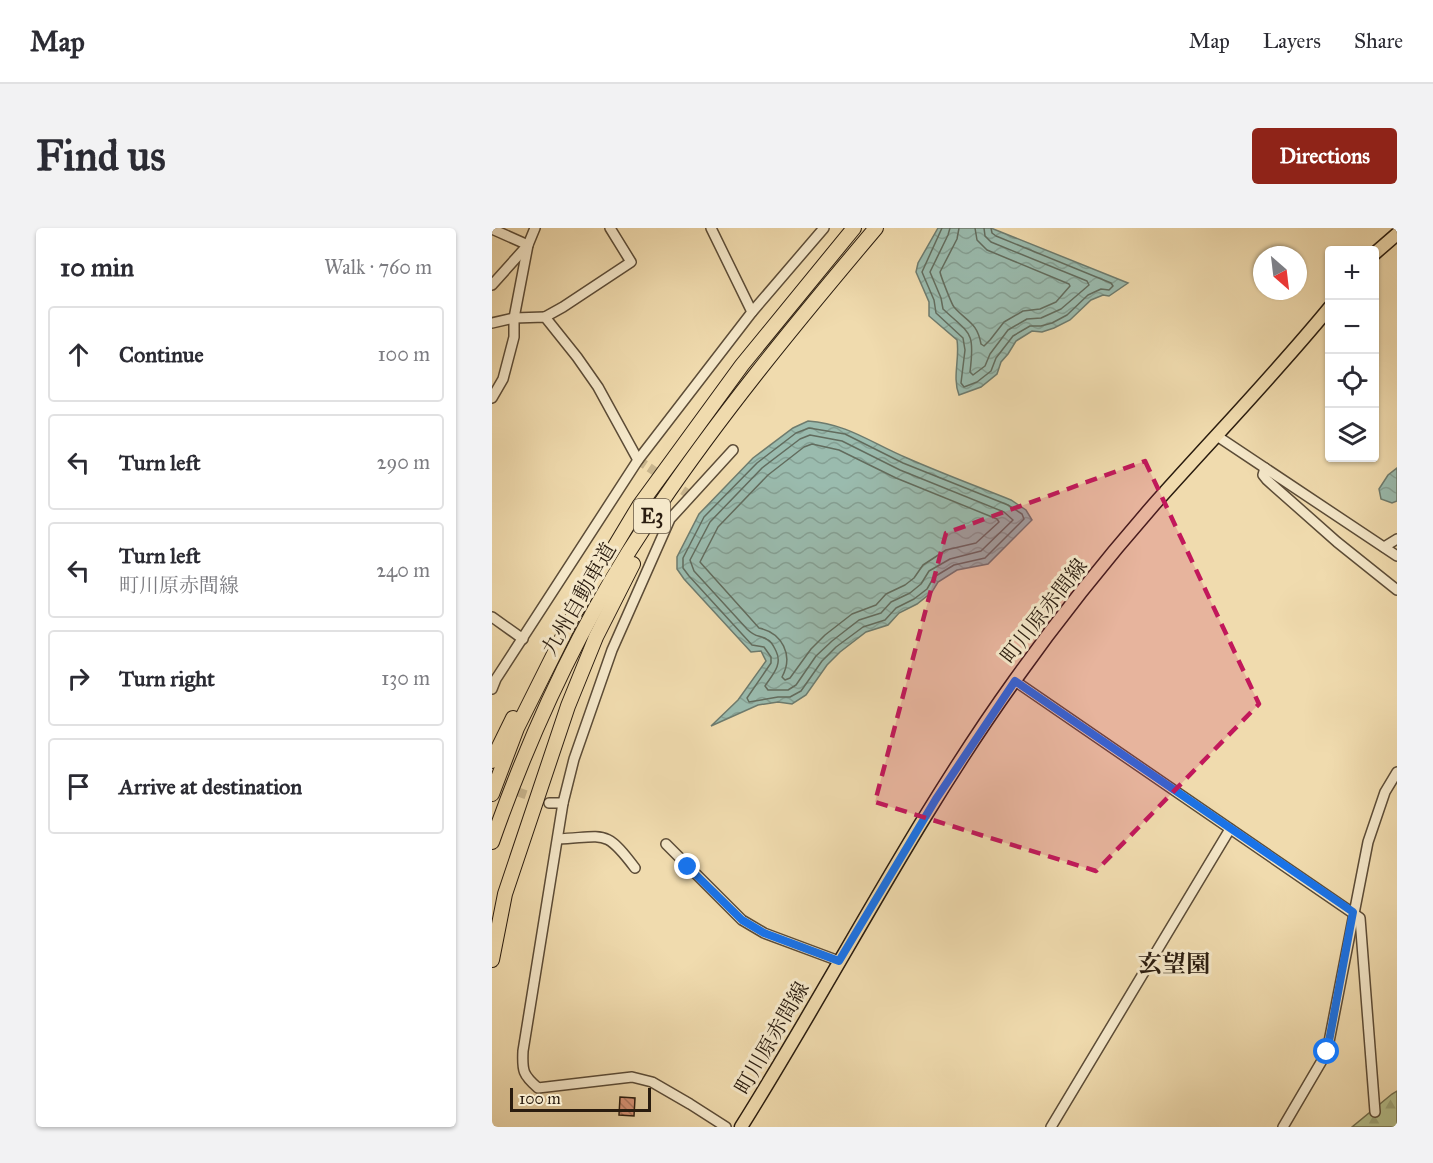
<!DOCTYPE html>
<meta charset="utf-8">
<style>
body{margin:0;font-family:"IM FELL Great Primer","Noto Serif JP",serif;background:#f2f2f3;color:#2b2b33}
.controls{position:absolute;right:18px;top:18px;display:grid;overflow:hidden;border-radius:6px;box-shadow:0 2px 4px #0004}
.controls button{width:54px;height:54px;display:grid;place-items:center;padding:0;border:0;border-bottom:2px solid #e1e1e2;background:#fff;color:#2b2b33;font:30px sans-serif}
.compass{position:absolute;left:761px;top:18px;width:54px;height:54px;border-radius:50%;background:#fff;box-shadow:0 2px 4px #0004;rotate:152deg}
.scale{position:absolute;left:18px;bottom:15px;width:141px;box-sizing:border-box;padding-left:6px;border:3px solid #2a1c0f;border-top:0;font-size:16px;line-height:21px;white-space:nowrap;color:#2a1c0f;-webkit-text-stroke:4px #f5e8ca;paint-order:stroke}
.stop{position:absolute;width:18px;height:18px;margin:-14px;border:4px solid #1a73e8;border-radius:50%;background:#fff}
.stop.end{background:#1a73e8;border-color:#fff;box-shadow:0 2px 6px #0008}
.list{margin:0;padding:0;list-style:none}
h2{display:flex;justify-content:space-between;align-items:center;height:78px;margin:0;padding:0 24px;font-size:26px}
h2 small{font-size:20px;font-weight:400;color:#7c7c81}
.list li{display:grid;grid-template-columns:39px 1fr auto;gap:18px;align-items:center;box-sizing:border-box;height:96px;margin:0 12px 12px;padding:0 12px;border:2px solid #e1e1e2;border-radius:6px}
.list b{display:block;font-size:22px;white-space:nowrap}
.list p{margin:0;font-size:20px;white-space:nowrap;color:#7c7c81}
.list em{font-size:20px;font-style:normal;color:#7c7c81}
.icon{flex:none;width:33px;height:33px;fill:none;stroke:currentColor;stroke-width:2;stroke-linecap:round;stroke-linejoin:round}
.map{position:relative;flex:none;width:905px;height:899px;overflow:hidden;border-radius:6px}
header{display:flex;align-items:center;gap:36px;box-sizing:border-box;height:84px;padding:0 30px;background:#fff;border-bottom:2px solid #e1e1e2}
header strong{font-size:28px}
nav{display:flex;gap:33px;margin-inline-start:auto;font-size:21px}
.intro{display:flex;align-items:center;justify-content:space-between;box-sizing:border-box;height:144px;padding:0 36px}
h1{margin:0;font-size:42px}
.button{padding:15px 27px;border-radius:6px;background:#8f2418;color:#fff;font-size:21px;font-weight:700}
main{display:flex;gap:36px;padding:0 36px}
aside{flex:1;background:#fff;border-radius:6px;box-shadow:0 2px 4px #0004}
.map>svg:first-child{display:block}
</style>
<header>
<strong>Map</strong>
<nav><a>Map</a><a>Layers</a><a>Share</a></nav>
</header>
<div class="intro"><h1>Find us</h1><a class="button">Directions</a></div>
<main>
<aside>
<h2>10 min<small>Walk · 760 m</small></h2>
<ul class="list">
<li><svg class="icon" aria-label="ahead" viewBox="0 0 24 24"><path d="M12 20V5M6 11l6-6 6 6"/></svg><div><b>Continue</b></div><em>100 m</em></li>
<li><svg class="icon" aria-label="left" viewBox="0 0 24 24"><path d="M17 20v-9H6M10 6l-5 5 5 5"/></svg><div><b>Turn left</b></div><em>290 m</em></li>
<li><svg class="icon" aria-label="left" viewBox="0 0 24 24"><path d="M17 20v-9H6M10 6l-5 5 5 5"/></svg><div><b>Turn left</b><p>町川原赤間線</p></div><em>240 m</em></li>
<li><svg class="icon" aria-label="right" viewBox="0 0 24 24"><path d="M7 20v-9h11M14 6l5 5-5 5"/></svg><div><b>Turn right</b></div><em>130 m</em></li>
<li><svg class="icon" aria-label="arrive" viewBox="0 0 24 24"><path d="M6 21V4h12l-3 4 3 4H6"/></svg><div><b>Arrive at destination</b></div></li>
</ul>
</aside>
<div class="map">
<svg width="905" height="899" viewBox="0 0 905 899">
<defs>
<pattern id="forest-firs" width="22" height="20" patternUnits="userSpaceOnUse" patternTransform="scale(1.5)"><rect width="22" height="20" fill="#b6c18d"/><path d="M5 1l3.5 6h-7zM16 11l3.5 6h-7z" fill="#9da578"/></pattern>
<pattern id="water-waves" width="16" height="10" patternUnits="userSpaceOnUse" patternTransform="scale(1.5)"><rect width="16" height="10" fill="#9abbae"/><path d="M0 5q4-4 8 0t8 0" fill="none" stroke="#85a094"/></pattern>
<pattern id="building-back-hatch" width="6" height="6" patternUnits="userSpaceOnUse" patternTransform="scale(1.5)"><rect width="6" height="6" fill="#dd977b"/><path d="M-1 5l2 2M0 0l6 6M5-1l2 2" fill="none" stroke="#b37a63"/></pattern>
</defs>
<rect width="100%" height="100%" fill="#f0dbae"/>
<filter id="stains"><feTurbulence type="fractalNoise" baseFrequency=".00333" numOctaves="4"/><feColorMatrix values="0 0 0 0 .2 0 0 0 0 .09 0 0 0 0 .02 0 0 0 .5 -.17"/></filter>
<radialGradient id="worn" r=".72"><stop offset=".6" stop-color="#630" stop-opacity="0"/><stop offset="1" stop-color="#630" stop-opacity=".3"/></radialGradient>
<!-- forest -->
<polygon fill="url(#forest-firs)" stroke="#706e4e" stroke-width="1.5" points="905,863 905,899 860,899 900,866"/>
<!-- water -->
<g fill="url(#water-waves)" stroke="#6d7b6e" stroke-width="1.5">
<path d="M446 0H499L636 55 617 68 611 67 599 72 578 92 562 100 550 104 540 103 524 113 516 126 509 134 505 146 489 159 467 167C460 149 468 131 465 112L437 88V74L424 44 426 35Z"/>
<path d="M316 193C356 196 379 215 415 230 449 245 484 258 519 272L534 282 540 292 496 336 465 342 446 354 440 364 425 376 407 385 396 397 374 404 348 424 335 437 314 467 300 476 286 474 266 477 219 498 246 472 274 433 269 423 259 424 192 351 185 341V329L207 286 261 230 301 200Z"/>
<polygon points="905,240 905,273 900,275 889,271 887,261 896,247"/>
</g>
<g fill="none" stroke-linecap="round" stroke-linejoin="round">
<!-- shore -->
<g stroke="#626c5e" stroke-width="1.5">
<polyline points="450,0 430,44 442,72 444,85 471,110 473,122 469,155 472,159 485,154 499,143 504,130 521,108 538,98 549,98 560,95 575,87 596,67 609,61 617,62 621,58 619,55 504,8 500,5 499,0"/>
<path d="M458 0 456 7 438 44 449 70 451 81C479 107 483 103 478 144L481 147 493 138 498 126 516 102 535 91 549 90 569 81 597 57 595 53 499 14 493 8 492 0"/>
<path d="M467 0 465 11 448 44C449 49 460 77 462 79 475 94 485 94 489 116L492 118 498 112 512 94 531 83 548 81 564 74 578 58 577 56 495 22 485 12 483 0"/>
<polygon points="317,200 353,206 411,235 516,277 530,286 532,291 493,330 462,337 442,349 435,361 422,371 404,380 393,392 371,399 344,419 330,433 309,463 298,469 286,469 257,474 255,470 279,435 279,429 272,419 260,417 197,348 191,340 191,330 212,289 265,235 304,205"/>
<path d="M318 207 350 213 408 242 512 284 521 292 489 323 458 331 437 343 429 356 418 365 399 374 389 385 367 392 340 413 324 428 304 457 296 462H276L273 458C280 447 291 437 284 423 282 419 280 414 276 412 267 406 265 411 255 401L202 343 198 332 218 294 270 240 308 211Z"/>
<path d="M320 216 347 222 404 250 505 291 507 294 484 315 454 322 431 337 422 350 413 357 394 366 384 377 360 386 333 407 319 421 298 450 293 452 290 449C302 427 290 405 267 400L208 334 226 299 276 247 312 219Z"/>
</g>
</g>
<!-- building -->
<polygon fill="url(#building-back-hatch)" stroke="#2a1c0f" stroke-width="1.5" points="128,869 143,870 142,888 127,887"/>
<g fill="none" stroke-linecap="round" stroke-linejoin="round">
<!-- minor-tunnel -->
<g stroke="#c8b58e" stroke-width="9" stroke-dasharray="9 4.5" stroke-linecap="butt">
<polyline points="146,232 199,268"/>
<polyline points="0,555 49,572"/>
</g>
<defs>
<g id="minor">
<polyline points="219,0 260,84"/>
<polyline points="0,1 36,17"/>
<polyline points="0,57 34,19"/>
<polyline points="53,89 71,79 139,34 118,0"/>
<polyline points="0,95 22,90 53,89 85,129 106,159 146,232"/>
<polyline points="0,170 11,151 22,109 22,90 36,17 43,0"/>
<polyline points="725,208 905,328"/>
<polyline points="773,240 771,247 775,252 845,314 905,362"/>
<polyline points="892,319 905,311"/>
<polyline points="0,389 31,411"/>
<polyline points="523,453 868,690 883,884"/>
<polyline points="0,461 4,451 146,232 260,84 332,0"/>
<path d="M57 575H71L31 823C30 843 31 847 46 860L140 849 160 854 198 876 234 899"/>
<polyline points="71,575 82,531 120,422 178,291 241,222"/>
<path d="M66 611C113 609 113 600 143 640"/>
<polyline points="174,616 250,692 272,705 347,733"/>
<polyline points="559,899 738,601"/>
<polyline points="791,899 835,824 876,614 893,564 905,544"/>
</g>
<g id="major">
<polyline points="882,26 905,6"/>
<path d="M249 899C342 751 421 594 523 452 567 390 615 330 665 273 723 208 783 146 838 79"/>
</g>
<g id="highway">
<polyline points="0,533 21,490"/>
<polyline points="0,566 25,500 81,388 147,278 250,137 362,0"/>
<path d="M0 614C39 503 88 396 154 297 223 193 303 96 384 0"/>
<polyline points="0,732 13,666 76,478 104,409 141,336"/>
</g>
</defs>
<!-- minor casing -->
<use href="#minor" stroke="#5c4c37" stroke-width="12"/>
<!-- major casing -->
<use href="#major" stroke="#2a1c0f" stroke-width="15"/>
<!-- highway casing -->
<use href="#highway" stroke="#2a1c0f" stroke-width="16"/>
<!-- minor -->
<use href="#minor" stroke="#f5e8ca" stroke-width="9"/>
<!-- major -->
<use href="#major" stroke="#f0dbae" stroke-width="12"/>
<!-- highway -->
<use href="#highway" stroke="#f0dbae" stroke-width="14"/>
</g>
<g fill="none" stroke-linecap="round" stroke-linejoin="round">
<!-- route -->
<polyline stroke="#1a73e8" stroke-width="8" points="196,639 250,692 272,705 347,733 444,571 523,453 861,684 835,824"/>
</g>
<!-- marked area -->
<path fill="#c2185b" fill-opacity="0.2" stroke="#c2185b" stroke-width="4.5" stroke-dasharray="12 8" stroke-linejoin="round" d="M653 233 767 476 604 643 383 574 454 305Z"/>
<g text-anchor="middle" stroke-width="6" stroke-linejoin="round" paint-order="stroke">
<!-- shield labels -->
<rect fill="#f5e8ca" stroke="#675947" stroke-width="1.5" x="142" y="271" width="36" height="34" rx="4.5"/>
<g font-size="20" font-weight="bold" fill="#2a1c0f">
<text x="160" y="295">E3</text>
</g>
<!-- street labels -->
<g font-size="21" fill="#2a1c0f" stroke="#f5e8ca">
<text transform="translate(87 371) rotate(-60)" y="7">九州自動車道</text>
<text transform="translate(552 383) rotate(-52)" y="7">町川原赤間線</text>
<text transform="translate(280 810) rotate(-60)" y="7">町川原赤間線</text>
</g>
<!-- quarter labels -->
<g font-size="24" font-weight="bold" fill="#2a1c0f" stroke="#f5e8ca">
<text x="682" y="744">玄望園</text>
</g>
</g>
<rect width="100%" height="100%" filter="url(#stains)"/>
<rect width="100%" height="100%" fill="url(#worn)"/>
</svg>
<div class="controls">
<button>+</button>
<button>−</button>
<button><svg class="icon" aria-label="locate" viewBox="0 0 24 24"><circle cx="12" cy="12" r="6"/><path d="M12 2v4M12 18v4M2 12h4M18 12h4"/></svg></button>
<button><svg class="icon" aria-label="layers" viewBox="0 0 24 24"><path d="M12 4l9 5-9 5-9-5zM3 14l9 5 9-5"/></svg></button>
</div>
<svg class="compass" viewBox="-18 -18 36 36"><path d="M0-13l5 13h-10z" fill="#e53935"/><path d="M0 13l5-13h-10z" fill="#7c7c81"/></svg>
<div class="scale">100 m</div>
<div class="stop" style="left:835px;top:824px"></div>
<div class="stop end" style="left:196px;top:639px"></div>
</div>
</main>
